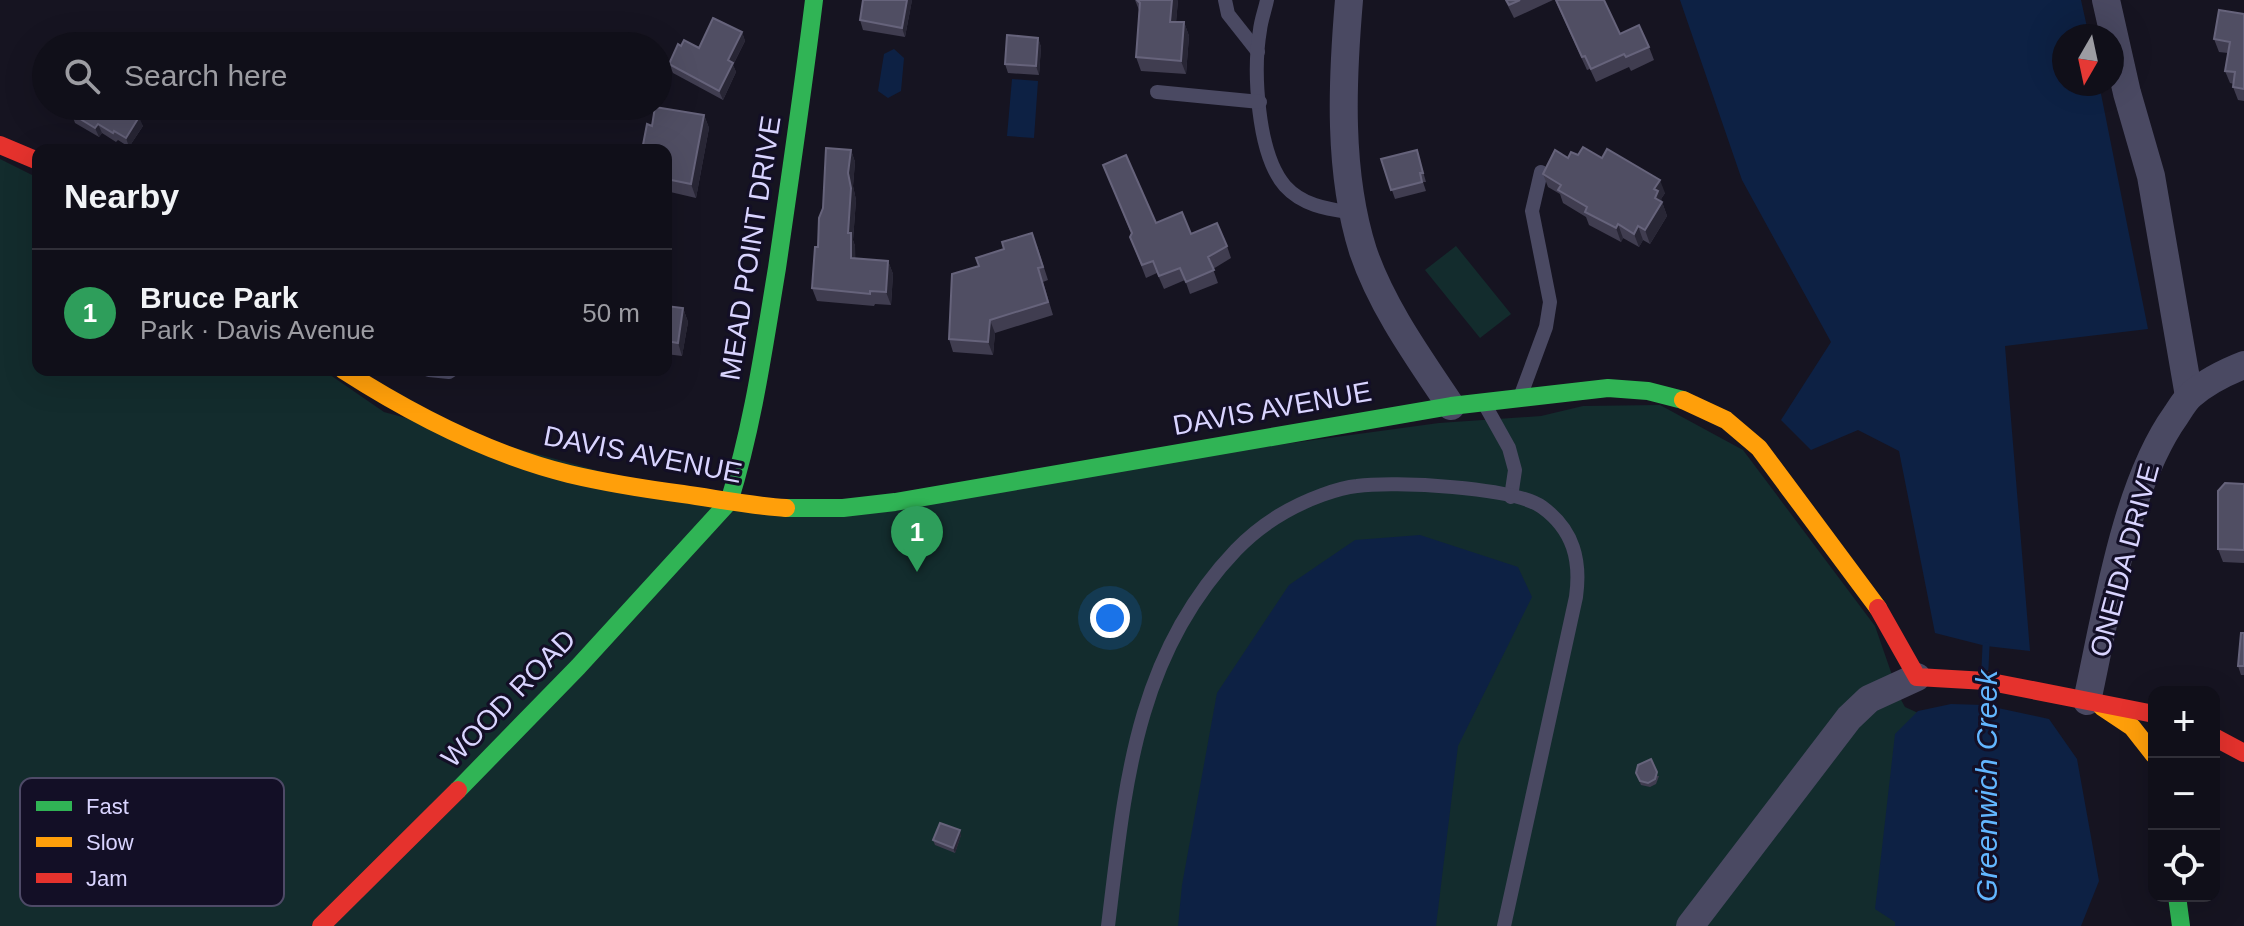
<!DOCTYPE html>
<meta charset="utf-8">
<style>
body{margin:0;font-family:Helvetica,sans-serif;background:#1e1d26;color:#f1f3f6}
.controls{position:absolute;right:24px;bottom:24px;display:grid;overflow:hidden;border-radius:16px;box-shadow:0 8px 32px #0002}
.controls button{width:72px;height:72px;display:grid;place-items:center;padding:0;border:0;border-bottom:2px solid #302f38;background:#100f19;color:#f1f3f6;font:40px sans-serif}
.compass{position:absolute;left:2052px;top:24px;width:72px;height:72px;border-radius:50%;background:#100f19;box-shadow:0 8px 32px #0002;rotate:189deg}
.you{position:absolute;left:1110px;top:618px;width:28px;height:28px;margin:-20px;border:6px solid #fff;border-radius:50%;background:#1a73e8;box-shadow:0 0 0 12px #1a73e833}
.badge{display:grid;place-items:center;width:52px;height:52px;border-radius:50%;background:#db2777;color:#fff;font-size:26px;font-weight:700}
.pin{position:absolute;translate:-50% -66px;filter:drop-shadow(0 2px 4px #0008)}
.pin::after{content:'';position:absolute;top:42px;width:28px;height:24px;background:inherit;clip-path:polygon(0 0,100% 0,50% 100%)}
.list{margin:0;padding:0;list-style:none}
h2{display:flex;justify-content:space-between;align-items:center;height:104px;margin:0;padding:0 32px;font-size:34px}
h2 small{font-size:26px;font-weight:400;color:#9c9ca2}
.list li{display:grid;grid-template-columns:52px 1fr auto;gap:24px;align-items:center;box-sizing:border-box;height:128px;padding:0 32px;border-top:2px solid #302f38}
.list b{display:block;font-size:30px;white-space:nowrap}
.list p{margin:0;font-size:26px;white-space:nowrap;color:#9c9ca2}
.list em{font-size:26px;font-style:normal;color:#9c9ca2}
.icon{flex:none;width:44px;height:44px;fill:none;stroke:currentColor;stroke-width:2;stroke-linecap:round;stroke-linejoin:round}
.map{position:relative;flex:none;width:2244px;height:926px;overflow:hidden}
.search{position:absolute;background:#100f19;box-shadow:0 8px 32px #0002;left:32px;top:32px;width:640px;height:88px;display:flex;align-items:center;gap:20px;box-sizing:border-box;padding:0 28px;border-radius:44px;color:#9c9ca2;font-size:30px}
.panel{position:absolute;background:#100f19;box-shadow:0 8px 32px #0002;left:32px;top:144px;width:640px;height:232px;border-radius:16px}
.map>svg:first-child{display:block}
</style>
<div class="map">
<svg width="2244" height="926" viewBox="0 0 2244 926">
<rect width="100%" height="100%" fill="#161421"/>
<!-- green -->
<g fill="#132c2d">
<polygon points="0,159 38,178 38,370 323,370 384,412 760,515 1439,423 1541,416 1583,406 1660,405 1743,450 1875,626 1900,698 1905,707 1938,722 1959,926 0,926"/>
<polygon points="1456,246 1511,314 1480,338 1425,270"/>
</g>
<!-- water -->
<g fill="#0d2144">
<polygon points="1680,0 2081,0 2089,36 2064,36 2064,84 2099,84 2148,329 2005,346 2030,651 1986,646 1935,633 1899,451 1858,430 1811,450 1781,420 1831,342 1742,180"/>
<polygon points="894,49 904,58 901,91 888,98 878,91 884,54"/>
<polygon points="1012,79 1038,81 1034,138 1007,136"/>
<polygon points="1420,535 1518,567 1532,597 1458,746 1436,926 1178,926 1182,885 1217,693 1289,585 1355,540"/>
<polygon points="1951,704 1984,705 2049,719 2077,759 2099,881 2081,926 1895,926 1895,922 1875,909 1895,734 1918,711"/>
</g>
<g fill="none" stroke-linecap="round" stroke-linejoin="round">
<!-- stream -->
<polyline stroke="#0d2144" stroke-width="7" points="1985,668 1986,646"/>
<!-- lane -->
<g stroke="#4a4962" stroke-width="14">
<polyline points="1225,0 1228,14 1258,52"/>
<path d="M1267 0C1265 10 1261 20 1260 30 1253 70 1257 154 1285 186 1303 206 1328 209 1353 213"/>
<polyline points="1157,92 1260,102"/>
<polyline points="429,370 449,372 452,370"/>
<polyline points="1522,392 1546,327 1550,302 1532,211 1541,172"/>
<polyline points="1485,405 1509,448 1515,470 1511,497"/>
<path d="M1108 926C1125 788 1134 657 1236 550 1260 525 1289 507 1322 495 1333 491 1346 487 1357 486 1394 481 1514 487 1542 507 1574 530 1581 561 1576 597L1504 926"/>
</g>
<!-- street -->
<g stroke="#4a4962" stroke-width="28">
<path d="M1349 0C1342 82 1338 172 1363 251 1382 307 1419 358 1451 406"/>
<polyline points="2106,0 2127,93 2151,176 2189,396"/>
<path d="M2087 701C2106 615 2125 486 2176 415 2180 409 2185 400 2191 395 2205 383 2226 372 2244 365"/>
<polyline points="1690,926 1849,718 1869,699 1917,677"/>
</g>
<!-- fast -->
<g stroke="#30b455" stroke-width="18">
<polyline points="786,508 843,508 895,502 1451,406 1608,388 1648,391 1683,400"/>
<path d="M458 790 578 667 729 502C753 426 764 346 777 268 790 178 803 90 814 0"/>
<polyline points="2177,896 2181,926"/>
</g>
<!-- slow -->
<g stroke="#ff9f0a" stroke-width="18">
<path d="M343 370C413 415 488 454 569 474 607 483 645 489 683 494 718 499 752 506 786 508"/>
<polyline points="1683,400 1726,420 1759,448 1878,608"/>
<polyline points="2102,707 2132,727 2154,755"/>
</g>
<!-- jam -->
<g stroke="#e5322d" stroke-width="18">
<polyline points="0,145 38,161"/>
<polyline points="1878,608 1917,677 1986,681 2154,714"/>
<polyline points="2214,737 2244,753"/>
<polyline points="321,926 458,790"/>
</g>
</g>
<!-- wall -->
<g fill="#403d50">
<polygon points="863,0 912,0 905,37 863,30 860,20"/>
<polygon points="1135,0 1178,0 1176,22 1184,22 1189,36 1186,74 1141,71 1136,57 1139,10"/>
<polygon points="1505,0 1553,0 1514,18"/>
<polygon points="1555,0 1604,0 1620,34 1649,47 1654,60 1631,71 1629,67 1596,82 1590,69 1587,70"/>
<polygon points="2244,14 2244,101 2238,100 2233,87 2234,84 2230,83 2225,71 2228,53 2219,52 2214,39"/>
<polygon points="742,32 745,41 733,65 736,72 723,100 673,73 669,64 681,46 699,48"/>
<polygon points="1038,38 1041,47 1039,75 1008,73 1005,64"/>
<polygon points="69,106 125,106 143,126 129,147 118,140 116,142 102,133 99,137 75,123 72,114 74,110"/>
<polygon points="704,115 709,128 696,198 666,191 666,150 652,126"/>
<polygon points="851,150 855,162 853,186 856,200 853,240 855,246 855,258 888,261 893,274 891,305 875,304 874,306 817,301 812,288"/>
<polygon points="1417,150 1426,182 1423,182 1426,191 1395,199 1381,159"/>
<polygon points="1578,155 1665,193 1661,199 1667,216 1650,244 1643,240 1639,247 1623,238 1621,242 1589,225 1586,217 1563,203 1560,194 1548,187 1543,174"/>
<polygon points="1103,165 1156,223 1227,246 1231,258 1213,269 1218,283 1190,294 1185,280 1164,289 1157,273 1146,278 1130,237 1131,233"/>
<polygon points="1037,246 1048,280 1043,282 1053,315 995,333 993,355 953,352 949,339 979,266"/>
<polygon points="666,306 683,308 688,322 682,356 666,354"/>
<polygon points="2244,484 2244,563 2223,562 2218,549"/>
<polygon points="2244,633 2244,675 2241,675 2238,666"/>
<polygon points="1636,773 1659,776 1656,784 1650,787 1641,785"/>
<polygon points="961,835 955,853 935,845 933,840"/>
</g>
<!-- shaded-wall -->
<g fill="#282635">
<polygon points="907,0 912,0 905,37 902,28"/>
<polygon points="1172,0 1178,0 1175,35 1170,22"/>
<polygon points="1184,22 1189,36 1186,74 1181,61"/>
<polygon points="742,32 745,41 733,65 736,72 723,100 719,91 728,60"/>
<polygon points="1038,38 1041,47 1039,75 1036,66"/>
<polygon points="704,115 709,128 696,198 691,184"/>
<polygon points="139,117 143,126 129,147 126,138"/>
<polygon points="98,124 102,133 99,137 95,128"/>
<polygon points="851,150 855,162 853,186 856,200 853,240 855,246 856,270 851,258 848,233 848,173"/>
<polygon points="1660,180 1665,193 1661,199 1667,216 1650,244 1645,230 1655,198 1654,189"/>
<polygon points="1618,224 1623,238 1621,242 1616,228"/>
<polygon points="1638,226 1643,240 1639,247 1634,234"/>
<polygon points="888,261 893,274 891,305 886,292"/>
<polygon points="683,308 688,322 682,356 678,343"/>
<polygon points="990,320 995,333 993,355 988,342"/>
<polygon points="960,830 961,835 955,853 953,848"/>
</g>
<!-- building -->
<g fill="#504e63" stroke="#66637b" stroke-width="2">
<polygon points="863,0 907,0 902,28 860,20"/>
<polygon points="1137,0 1172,0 1170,22 1184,22 1181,61 1136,57 1140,3"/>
<polygon points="1506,0 1520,0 1509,5"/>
<polygon points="1556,0 1604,0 1620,34 1639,25 1649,47 1626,57 1624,54 1591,69 1585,56 1582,57"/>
<polygon points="2219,10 2244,14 2244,89 2233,87 2235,72 2225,71 2230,42 2214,39"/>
<polygon points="713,18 742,32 728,60 733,63 719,91 669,64 678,44 681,46 684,40 699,48"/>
<polygon points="1007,35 1038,38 1036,66 1005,64"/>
<polygon points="77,106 124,106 139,117 126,138 114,131 113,133 98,124 95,128 72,114"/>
<polygon points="655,107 704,115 691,184 666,179 666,150 642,150 647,124 652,126"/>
<polygon points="1583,147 1602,158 1607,149 1660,180 1654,189 1658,191 1655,198 1662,202 1645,230 1638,226 1634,234 1618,224 1616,228 1585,212 1587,207 1558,190 1561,185 1543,174 1555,150 1568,158 1571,152 1578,155"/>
<polygon points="826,148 851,150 848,173 851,188 848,233 851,233 851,258 888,261 886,292 870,291 870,294 812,288 815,247 818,247 819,218 823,208"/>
<polygon points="1417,150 1423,173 1420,173 1422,182 1391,190 1381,159"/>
<polygon points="1126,155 1156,223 1182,212 1191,234 1217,223 1227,246 1208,257 1214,270 1186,282 1180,268 1159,276 1153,261 1142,265 1130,237 1132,233 1103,165"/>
<polygon points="1032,233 1043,267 1038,268 1048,302 990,320 988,342 949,339 952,274 979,266 976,258 1004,249 1002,242"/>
<polygon points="666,306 683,308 678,343 666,341"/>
<polygon points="2225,483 2244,484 2244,550 2218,549 2218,491"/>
<polygon points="2241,633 2244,633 2244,666 2238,666"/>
<polygon points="1651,759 1657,772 1655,779 1648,783 1640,781 1636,773 1638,765"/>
<polygon points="940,823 960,830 953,848 933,840"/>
</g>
<g text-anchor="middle" stroke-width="6" stroke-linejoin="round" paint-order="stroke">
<!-- street labels -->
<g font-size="28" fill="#d9d4ff" stroke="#130f26">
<text transform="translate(750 248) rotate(-81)" y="10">MEAD POINT DRIVE</text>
<text transform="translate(1272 408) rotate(-10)" y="10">DAVIS AVENUE</text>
<text transform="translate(643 454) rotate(11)" y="10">DAVIS AVENUE</text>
<text transform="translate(2124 560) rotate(-75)" y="10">ONEIDA DRIVE</text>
<text transform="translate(508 698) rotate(-46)" y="10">WOOD ROAD</text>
</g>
<!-- water labels -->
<g font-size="30" font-style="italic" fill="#62b6ff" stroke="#130f26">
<text transform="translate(1987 786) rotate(-90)" y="10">Greenwich Creek</text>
</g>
</g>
<!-- legend -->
<rect x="20" y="778" width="264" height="128" rx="12" fill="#130f26" stroke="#4e4a67" stroke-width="2"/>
<rect x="36" y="801" width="36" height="10" fill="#30b455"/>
<rect x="36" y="837" width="36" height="10" fill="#ff9f0a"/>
<rect x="36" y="873" width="36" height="10" fill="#e5322d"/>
<g font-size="22" fill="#d9d4ff">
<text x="86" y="814">Fast</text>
<text x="86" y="850">Slow</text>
<text x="86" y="886">Jam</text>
</g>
</svg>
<div class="controls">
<button>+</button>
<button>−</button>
<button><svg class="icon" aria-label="locate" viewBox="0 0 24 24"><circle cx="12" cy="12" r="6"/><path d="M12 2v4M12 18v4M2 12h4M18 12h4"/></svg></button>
</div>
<svg class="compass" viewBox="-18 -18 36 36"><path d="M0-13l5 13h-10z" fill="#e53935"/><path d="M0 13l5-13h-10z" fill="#9c9ca2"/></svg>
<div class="you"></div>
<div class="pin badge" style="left:917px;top:572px;background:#2e9e5b">1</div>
<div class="search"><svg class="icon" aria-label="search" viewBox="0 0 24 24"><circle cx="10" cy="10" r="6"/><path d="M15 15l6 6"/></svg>Search here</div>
<section class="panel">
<h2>Nearby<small></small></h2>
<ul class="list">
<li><span class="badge" style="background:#2e9e5b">1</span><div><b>Bruce Park</b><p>Park · Davis Avenue</p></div><em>50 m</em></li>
</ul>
</section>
</div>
